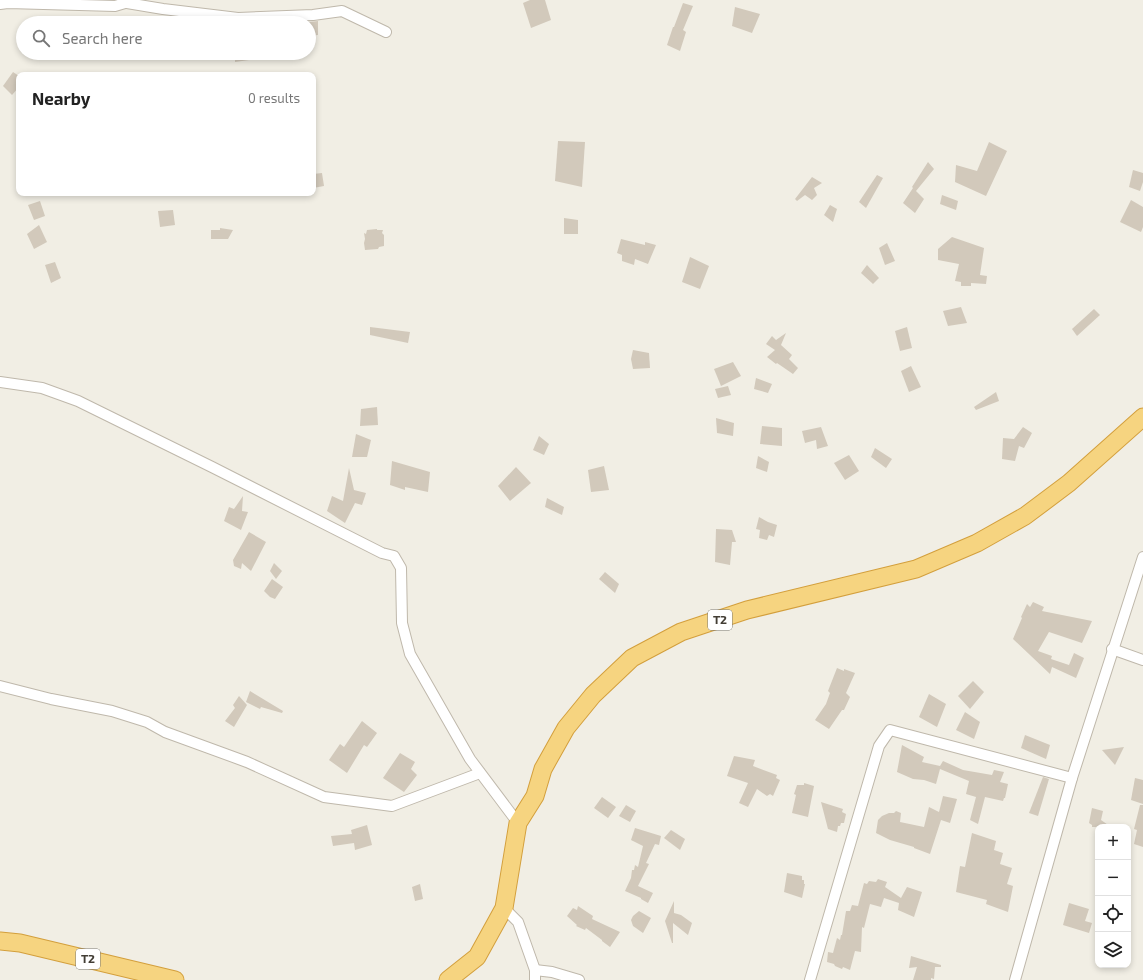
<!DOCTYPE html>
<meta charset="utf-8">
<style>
body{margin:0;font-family:"Exo 2",sans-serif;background:#f2f2f2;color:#222}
.controls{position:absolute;right:12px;bottom:12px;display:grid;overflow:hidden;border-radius:8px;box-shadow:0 2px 6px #0003}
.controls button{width:36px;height:36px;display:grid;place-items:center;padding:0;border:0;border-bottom:1px solid #e0e0e0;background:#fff;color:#222;font:20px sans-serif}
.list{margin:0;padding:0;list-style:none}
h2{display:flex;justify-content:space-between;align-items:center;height:52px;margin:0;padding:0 16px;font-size:17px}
h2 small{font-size:13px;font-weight:400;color:#767676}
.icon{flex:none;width:22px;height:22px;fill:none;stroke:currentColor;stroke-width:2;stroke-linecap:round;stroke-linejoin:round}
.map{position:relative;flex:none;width:1143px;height:980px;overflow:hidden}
.search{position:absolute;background:#fff;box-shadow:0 2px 6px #0003;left:16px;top:16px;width:300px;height:44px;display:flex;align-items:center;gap:10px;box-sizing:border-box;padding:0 14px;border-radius:22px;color:#767676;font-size:15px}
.panel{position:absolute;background:#fff;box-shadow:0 2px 6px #0003;left:16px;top:72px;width:300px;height:124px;border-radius:8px}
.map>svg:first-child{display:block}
</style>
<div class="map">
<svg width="1143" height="980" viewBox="0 0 1143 980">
<rect width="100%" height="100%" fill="#f1eee4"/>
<!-- building -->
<g fill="#d2c9bb">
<polygon points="530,0 545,0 551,20 531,28 523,3"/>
<polygon points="683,3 693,6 683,30 686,32 680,51 667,45 673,27 674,27"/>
<polygon points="735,7 760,14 752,33 732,26"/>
<polygon points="318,21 318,35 309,36 309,22"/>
<polygon points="235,53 262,53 263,58 235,62"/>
<polygon points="13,72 19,76 19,87 12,95 3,86"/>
<polygon points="558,141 585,142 582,187 555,181"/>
<polygon points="989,142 1007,151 986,196 955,182 956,165 977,171"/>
<polygon points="928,162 934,169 916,191 924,199 915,213 903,203 913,188 912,187"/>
<polygon points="1133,170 1143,173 1143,182 1140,191 1129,187"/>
<polygon points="322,173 324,186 313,188 313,174"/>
<polygon points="877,175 883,178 866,208 859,202"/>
<polygon points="812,177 822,183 814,188 817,195 812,200 805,195 797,201 795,199"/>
<polygon points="942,195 958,201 956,210 940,204"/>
<polygon points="1131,200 1143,207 1143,227 1141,232 1120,222"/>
<polygon points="40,201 45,216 34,220 28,205"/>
<polygon points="830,205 837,209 833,222 824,215"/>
<polygon points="173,210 175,225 160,227 158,211"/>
<polygon points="564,218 578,220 578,234 564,234"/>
<polygon points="39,225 47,242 34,249 27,234"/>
<polygon points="220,228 233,230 228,239 211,239 211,230 220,230"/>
<polygon points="377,229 377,230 383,230 382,233 384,235 384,246 379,247 378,249 365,250 364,243 365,239 364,233 366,234 367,230"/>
<polygon points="952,237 984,248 980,275 987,276 986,284 971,283 971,286 961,286 961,282 955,281 959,264 938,260 938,249"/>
<polygon points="621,239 645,245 645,242 656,245 648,264 635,259 634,265 622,261 622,255 617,253"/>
<polygon points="887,243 895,261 885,265 879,248"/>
<polygon points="690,257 709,266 700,289 682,282"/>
<polygon points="55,262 61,278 51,283 45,265"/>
<polygon points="867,265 879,278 873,284 861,273"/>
<polygon points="961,307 967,323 948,326 943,311"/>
<polygon points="1094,309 1100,315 1077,336 1072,329"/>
<polygon points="370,327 410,332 408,343 370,335"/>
<polygon points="907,327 912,348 900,351 895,331"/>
<polygon points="786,333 781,345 792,355 789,359 798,368 793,374 777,363 776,364 767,357 775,350 766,344 772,336 776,340"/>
<polygon points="633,350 649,353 650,368 633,369 631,359"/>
<polygon points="733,362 741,376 721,386 714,369"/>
<polygon points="911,366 921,387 909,392 901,371"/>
<polygon points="756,378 772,384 768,393 754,389"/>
<polygon points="728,386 731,395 718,398 715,389"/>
<polygon points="996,392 999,401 976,410 974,407"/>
<polygon points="377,407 378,425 360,426 361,409"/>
<polygon points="716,418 734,423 733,436 717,433"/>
<polygon points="762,426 782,428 782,446 760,444"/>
<polygon points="821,427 828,446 817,449 816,440 805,443 802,431"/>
<polygon points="1023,427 1032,433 1024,448 1019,446 1015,461 1002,459 1003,438 1014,439"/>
<polygon points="356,434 371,440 367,457 352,457"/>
<polygon points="539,436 549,444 544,455 533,450"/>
<polygon points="875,448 892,459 886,468 871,457"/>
<polygon points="849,455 859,471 845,480 834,463"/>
<polygon points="758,456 769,462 767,472 756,468"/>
<polygon points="392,461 430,472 428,492 405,487 405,490 390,485"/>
<polygon points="604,466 609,490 591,492 588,470"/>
<polygon points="516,467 531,483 510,501 498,486"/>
<polygon points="349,468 354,490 366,493 362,505 355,503 345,523 327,511 332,496 343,501"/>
<polygon points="243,496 242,511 248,512 241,530 224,521 229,507 234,509"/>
<polygon points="547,498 564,507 562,515 545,507"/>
<polygon points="759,517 768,522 777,525 774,537 769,535 767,540 759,538 760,530 756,529"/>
<polygon points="716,529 732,530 736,542 732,542 730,565 715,562"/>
<polygon points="249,532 266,542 251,571 242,563 241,569 234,566 233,560"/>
<polygon points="274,563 282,571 276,579 270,571"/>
<polygon points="605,572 619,584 615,593 599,579"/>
<polygon points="272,579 283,587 275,599 270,597 264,591"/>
<polygon points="1033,602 1044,607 1042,611 1092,621 1082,643 1049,632 1038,651 1052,656 1051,659 1069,665 1074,653 1084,658 1076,678 1052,667 1050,674 1013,639 1022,618 1021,617 1027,604 1030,607"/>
<polygon points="837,668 844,671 844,669 855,673 846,693 850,697 844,710 842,710 829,729 815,720 826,704 830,693 828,691"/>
<polygon points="973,681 984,692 970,709 958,696"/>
<polygon points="250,691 283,711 282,713 261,707 260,709 246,702"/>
<polygon points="929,694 946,704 937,727 919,717"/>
<polygon points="239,696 247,705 234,727 225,721 235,708 233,705"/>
<polygon points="965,712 980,722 974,739 956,730"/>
<polygon points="362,721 377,733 367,747 364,745 347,773 329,760 340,744 344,747"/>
<polygon points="1025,735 1050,745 1046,759 1021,748"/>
<polygon points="902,745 924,757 922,762 940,766 943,761 963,770 992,775 994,770 1004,772 1000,782 1008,784 1005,798 1004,798 1003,801 985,797 978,824 970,820 976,797 966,794 969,781 940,769 936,784 924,780 913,779 897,772"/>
<polygon points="1124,747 1115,765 1102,750"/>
<polygon points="400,753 415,762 411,769 417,775 404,792 383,778"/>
<polygon points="734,756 755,760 753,766 777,775 776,778 780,780 773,796 770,794 767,796 757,789 748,807 739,803 748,783 727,776"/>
<polygon points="1043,777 1049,779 1038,816 1029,813"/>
<polygon points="1135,778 1143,780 1143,804 1131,800"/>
<polygon points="804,783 814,786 808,817 792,813 796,795 794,794 797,785 804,785"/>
<polygon points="943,796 957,799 950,823 941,820 930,854 914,848 914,847 890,840 876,833 878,820 882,816 889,813 894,813 896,811 901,813 900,822 924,827 929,807 939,812"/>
<polygon points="602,797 616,807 608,818 594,808"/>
<polygon points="821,802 843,809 842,812 846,814 844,823 841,823 840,826 838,826 837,832 828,829"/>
<polygon points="626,805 636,811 630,822 619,816"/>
<polygon points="1140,805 1143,805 1143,847 1134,844 1137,830 1134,829"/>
<polygon points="1092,808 1103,811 1101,820 1111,827 1092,827 1092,825 1089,823"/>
<polygon points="367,825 372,845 355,850 354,843 333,846 331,836 352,834 351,830"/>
<polygon points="635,828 661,836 659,845 655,844 646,863 649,864 638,886 653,893 648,903 641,899 641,898 625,891 631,878 632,870 634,870 635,865 638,867 643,846 631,840"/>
<polygon points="671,830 685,839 680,850 664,838"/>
<polygon points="972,833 996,841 994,850 1003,853 1000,864 1012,868 1007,884 1013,886 1008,912 986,904 987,900 956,892 960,866 965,867"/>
<polygon points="787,873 802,876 802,880 804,880 804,884 805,884 802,898 784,892"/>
<polygon points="878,879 887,882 885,887 901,898 907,887 922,892 914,917 898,910 899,903 884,898 881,907 870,904 864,928 862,927 861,952 855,951 850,970 843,967 842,969 835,966 834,964 827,962 828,952 833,953 837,938 840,940 841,935 842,935 846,911 850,911 852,905 858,906 864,883 867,884 869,881 876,882"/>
<polygon points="420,884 423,899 415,901 412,887"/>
<polygon points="674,901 674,913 681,915 692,923 688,935 673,923 673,943 672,943 665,921"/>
<polygon points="1069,903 1089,909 1085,921 1092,923 1089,933 1063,925"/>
<polygon points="578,906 593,916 592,919 620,932 610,947 602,941 602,940 586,928 585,930 576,926 577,925 567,916 573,908 577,910"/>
<polygon points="639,911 651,918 643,933 633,926 631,920 633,916"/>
<polygon points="911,956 941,965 941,967 935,967 934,979 931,978 931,980 913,980 917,967 909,968"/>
</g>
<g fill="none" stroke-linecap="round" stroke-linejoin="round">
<defs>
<g id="minor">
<polyline points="127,3 163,9 238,18 313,15 342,11 386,32"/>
<polyline points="0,4 8,3 115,6 132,1"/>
<polyline points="0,382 42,388 78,401 212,467 382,553 394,556 401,568 402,623 410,654 470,759 518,823"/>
<polyline points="1112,649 1143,660"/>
<polyline points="0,686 51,699 112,711 147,722 165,732 247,762 324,797 392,806 480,773"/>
<polyline points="504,908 518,922 535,970 535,980"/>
<polyline points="535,970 552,972 579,980"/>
<polyline points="810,980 879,746 890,730 1072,778"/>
<polyline points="1015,980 1072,778 1143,557"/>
</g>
<g id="trunk">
<polyline points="0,941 20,943 175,980"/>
<polyline points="448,980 477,957 504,908 518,823 535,796 543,769 566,728 593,695 632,658 681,632 747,610 916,569 977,543 1025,516 1069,483 1143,417"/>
</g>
</defs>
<!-- minor casing -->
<use href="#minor" stroke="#bfb8ab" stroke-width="12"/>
<!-- trunk casing -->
<use href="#trunk" stroke="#d39f3c" stroke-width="19"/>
<!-- minor -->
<use href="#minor" stroke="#fff" stroke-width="10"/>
<!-- trunk -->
<use href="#trunk" stroke="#f6d480" stroke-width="17"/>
</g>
<g text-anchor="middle" stroke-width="3" stroke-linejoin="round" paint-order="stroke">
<!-- shield labels -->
<g fill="#fff" stroke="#7b7872" stroke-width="1">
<rect x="708" y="610" width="24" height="20" rx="3"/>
<rect x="76" y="949" width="24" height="20" rx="3"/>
</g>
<g font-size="12" font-weight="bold" fill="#433e35">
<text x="720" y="624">T2</text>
<text x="88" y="963">T2</text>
</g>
</g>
</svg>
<div class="controls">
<button>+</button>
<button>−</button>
<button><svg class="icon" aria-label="locate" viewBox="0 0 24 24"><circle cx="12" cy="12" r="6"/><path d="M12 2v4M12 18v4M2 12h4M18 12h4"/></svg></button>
<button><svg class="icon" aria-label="layers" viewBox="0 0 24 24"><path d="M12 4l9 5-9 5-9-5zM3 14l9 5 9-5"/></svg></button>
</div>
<div class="search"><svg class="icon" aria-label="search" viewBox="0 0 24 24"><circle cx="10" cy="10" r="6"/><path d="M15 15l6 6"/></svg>Search here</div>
<section class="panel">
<h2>Nearby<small>0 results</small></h2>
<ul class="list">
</ul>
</section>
</div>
